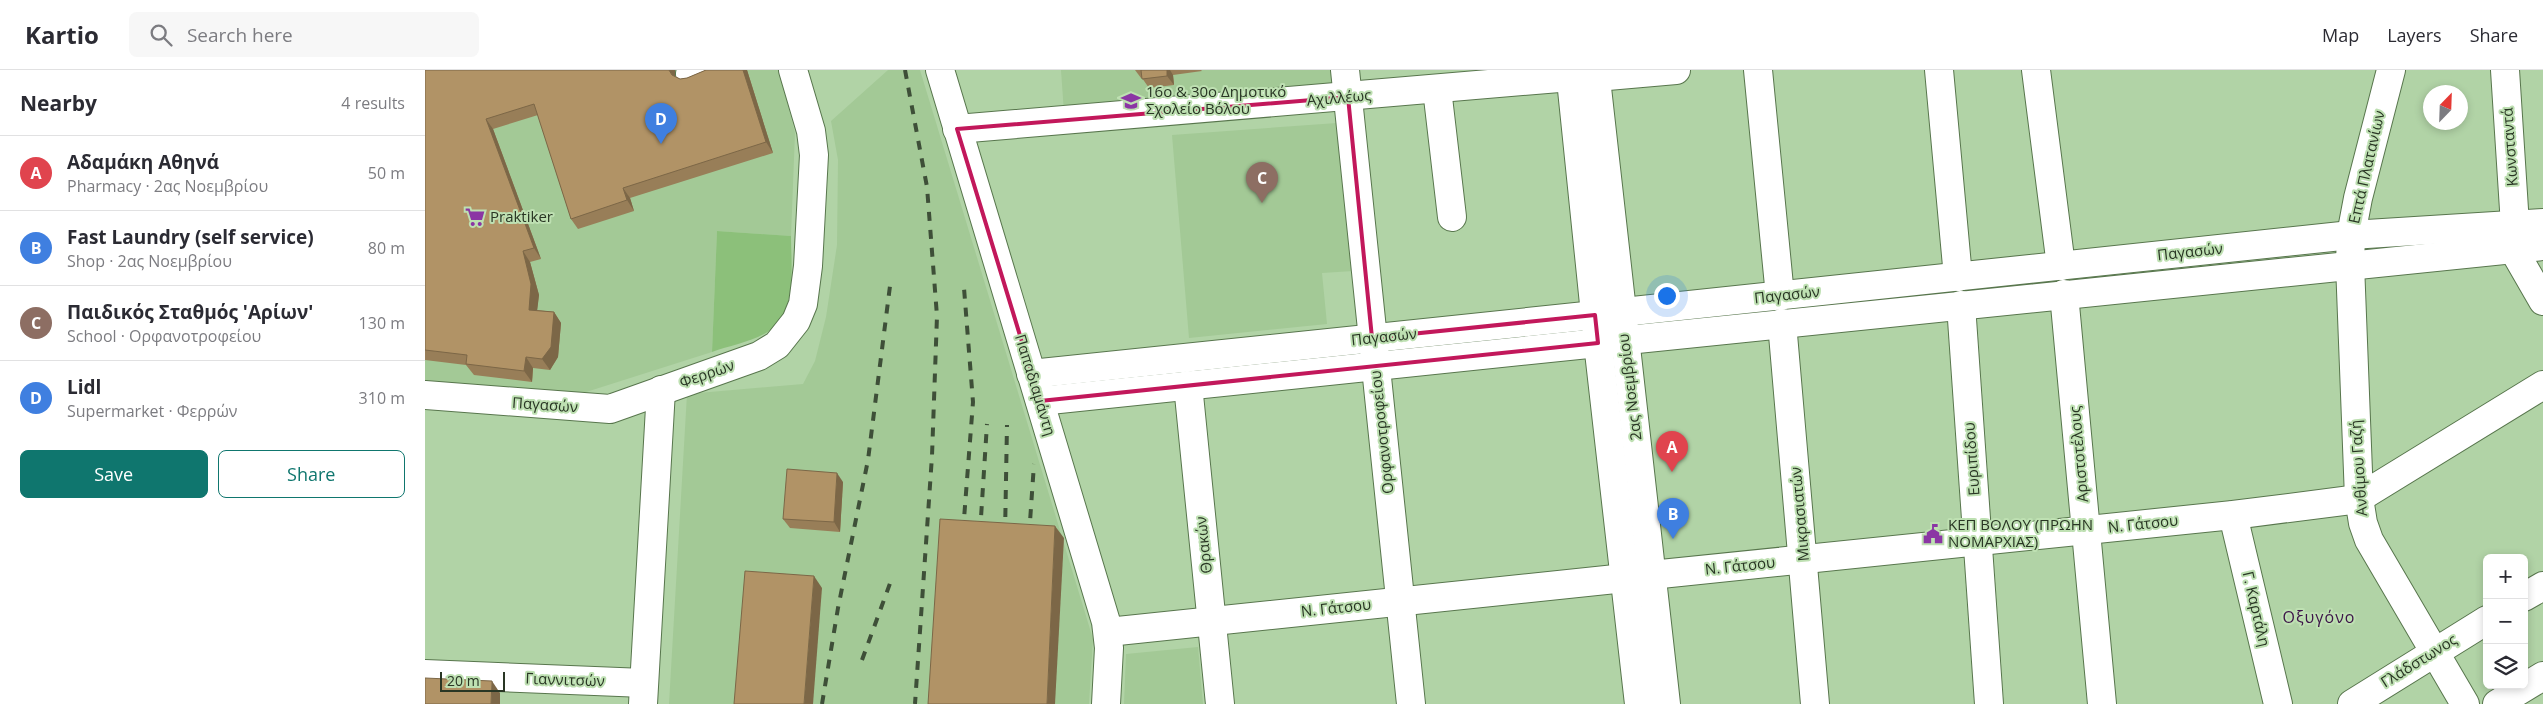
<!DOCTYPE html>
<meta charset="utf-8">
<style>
body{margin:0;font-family:"Open Sans",sans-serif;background:#f7f7f7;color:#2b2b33}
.controls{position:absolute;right:15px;bottom:15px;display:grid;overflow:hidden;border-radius:8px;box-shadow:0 2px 8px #0003}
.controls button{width:45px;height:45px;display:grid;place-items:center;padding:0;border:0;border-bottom:1px solid #e1e1e2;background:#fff;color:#2b2b33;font:25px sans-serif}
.compass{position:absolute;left:1998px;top:15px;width:45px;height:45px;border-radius:50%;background:#fff;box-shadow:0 2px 8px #0003;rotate:23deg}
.scale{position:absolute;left:15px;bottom:12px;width:65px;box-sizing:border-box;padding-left:5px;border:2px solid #293624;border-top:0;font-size:14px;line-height:18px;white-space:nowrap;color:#293624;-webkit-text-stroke:4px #bee0b2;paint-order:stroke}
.you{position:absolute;left:1241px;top:225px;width:18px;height:18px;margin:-12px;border:4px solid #fff;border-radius:50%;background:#1a73e8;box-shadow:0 0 0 8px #1a73e833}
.badge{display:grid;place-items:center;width:32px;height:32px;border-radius:50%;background:#0f766e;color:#fff;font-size:16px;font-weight:700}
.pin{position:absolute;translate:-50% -41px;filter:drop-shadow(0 1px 2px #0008)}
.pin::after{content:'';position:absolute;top:26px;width:18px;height:15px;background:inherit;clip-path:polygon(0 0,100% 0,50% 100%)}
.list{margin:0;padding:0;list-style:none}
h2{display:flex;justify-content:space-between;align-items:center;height:65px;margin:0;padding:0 20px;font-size:21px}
h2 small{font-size:16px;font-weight:400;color:#7c7c81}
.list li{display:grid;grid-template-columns:32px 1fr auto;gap:15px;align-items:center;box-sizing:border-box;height:75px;padding:0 20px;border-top:1px solid #e1e1e2}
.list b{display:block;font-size:19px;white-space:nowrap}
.list p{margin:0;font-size:16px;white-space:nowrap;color:#7c7c81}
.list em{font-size:16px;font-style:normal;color:#7c7c81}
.actions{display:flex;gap:10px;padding:15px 20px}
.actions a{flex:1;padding:11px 0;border:1px solid #0f766e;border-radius:8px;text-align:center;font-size:18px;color:#0f766e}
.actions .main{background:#0f766e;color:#fff}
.icon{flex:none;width:28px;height:28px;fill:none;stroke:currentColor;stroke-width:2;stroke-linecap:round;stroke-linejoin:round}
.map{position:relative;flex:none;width:2118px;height:634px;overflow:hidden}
header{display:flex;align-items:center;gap:30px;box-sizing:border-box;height:70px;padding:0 25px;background:#fff;border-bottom:1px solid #e1e1e2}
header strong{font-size:24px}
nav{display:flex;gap:28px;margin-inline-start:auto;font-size:18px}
.search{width:350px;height:45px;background:#f7f7f7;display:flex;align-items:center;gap:12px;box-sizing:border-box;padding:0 18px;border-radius:8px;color:#7c7c81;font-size:19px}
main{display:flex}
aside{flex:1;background:#fff}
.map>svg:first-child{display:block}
</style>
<header>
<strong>Kartio</strong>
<div class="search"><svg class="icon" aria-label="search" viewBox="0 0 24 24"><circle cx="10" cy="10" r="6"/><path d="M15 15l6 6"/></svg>Search here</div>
<nav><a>Map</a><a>Layers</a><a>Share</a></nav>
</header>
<main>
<aside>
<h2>Nearby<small>4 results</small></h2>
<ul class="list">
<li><span class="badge" style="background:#e0444e">A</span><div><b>Αδαμάκη Αθηνά</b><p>Pharmacy · 2ας Νοεμβρίου</p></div><em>50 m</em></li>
<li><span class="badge" style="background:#3f7fe0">B</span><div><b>Fast Laundry (self service)</b><p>Shop · 2ας Νοεμβρίου</p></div><em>80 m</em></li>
<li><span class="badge" style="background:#8d6e63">C</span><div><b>Παιδικός Σταθμός 'Αρίων'</b><p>School · Ορφανοτροφείου</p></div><em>130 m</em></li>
<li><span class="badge" style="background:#3f7fe0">D</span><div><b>Lidl</b><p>Supermarket · Φερρών</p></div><em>310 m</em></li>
</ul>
<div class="actions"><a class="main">Save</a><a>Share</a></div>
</aside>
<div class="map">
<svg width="2118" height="634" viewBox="0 0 2118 634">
<rect width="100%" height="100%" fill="#b1d3a6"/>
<!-- built -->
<g fill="#a3c996">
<polygon points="0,0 354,0 370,63 366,166 292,161 287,282 158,323 0,311"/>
<polygon points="463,0 495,0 668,569 664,634 244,634 262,324 378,314 390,291 401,247 412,175 413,90 406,51"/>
<polygon points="636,0 906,0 908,19 639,43"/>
<polygon points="912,53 928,201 897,203 902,254 764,268 747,65"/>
<polygon points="773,577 778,634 699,634 701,584"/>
</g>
<!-- green -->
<path fill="#8cc07a" d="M292 161 366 166C366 196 373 244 341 263 325 272 304 276 287 282Z"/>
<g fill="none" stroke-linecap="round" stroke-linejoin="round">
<defs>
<g id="minor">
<polyline points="515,0 681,552 684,578 681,634"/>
<polyline points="920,0 986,634"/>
<polyline points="1333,0 1355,226"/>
<polyline points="1514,0 1533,207"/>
<polyline points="1611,0 1636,196"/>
<polyline points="1966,0 1933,128 1926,165 1925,194 1934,428 1938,453 1944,470 2040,634"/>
<polyline points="2080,0 2090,155"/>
<polyline points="265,4 278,0"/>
<polyline points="1171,7 1251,0"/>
<polyline points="1012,19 1027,147"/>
<polyline points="532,59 1146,7"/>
<polyline points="2088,179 2118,231"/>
<polyline points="1639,224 1677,634"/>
<polyline points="1536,235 1564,634"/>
<polyline points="1357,253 1390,634"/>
<polyline points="606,304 1170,245"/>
<polyline points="763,315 795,634"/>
<polyline points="0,325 185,339 334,286 352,275 371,251 378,234 383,196 389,85 386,61 368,0"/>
<polyline points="615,331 1173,273"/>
<polyline points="1808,445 1853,634"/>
<polyline points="1226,505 1808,445 1926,430 1934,428 2118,315"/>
<polyline points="2099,527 2118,516"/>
<polyline points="683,562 1200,508"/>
<polyline points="0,604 219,613"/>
<polyline points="218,634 236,320"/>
<polyline points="1927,634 2062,550"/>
<polyline points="2072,634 2118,606"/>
</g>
<g id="major">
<polyline points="1145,0 1173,273 1214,634"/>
<polyline points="1170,0 1241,634"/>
<polyline points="1170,245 1926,165 2118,153"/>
<polyline points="1173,273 2118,176"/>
</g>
</defs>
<!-- minor casing -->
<use href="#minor" stroke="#58764d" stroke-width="30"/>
<!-- major casing -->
<use href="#major" stroke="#58764d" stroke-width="30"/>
<!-- minor -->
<use href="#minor" stroke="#fff" stroke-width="28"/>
<!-- major -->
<use href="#major" stroke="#fff" stroke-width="28"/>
<!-- rail -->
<g stroke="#3e4f38" stroke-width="4" stroke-dasharray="9 9" stroke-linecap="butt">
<polyline points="480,0 502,117 512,246 507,386 490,634"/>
<polyline points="538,462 548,332 539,218"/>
<polyline points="555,463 562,354"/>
<polyline points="580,465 582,355"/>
<polyline points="604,466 609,394"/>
<polyline points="437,590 467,508"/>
<polyline points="397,634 413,538 443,390 466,208"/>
</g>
</g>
<!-- wall -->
<g fill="#987e58">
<polygon points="0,0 250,0 250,6 255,9 262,8 281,0 322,0 348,83 205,128 209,141 153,159 146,149 113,45 68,59 116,189 105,192 114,225 112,240 129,242 136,253 133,287 125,300 108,298 107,312 49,305 41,295 0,290"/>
<polygon points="710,0 776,0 777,1 748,5 749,15 724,18 717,8 716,8"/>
<polygon points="418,412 415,462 365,458 358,449"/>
</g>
<!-- shaded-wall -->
<g fill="#7c6747">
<polygon points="244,0 250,0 250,8 255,16"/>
<polygon points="318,0 322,0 348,83 341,72"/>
<polygon points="742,0 745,0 748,5 749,15 742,6"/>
<polygon points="61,49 68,59 116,189 109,178"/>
<polygon points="198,118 205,128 209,141 202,130"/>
<polygon points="98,181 105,192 114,225 111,250 104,240"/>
<polygon points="129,242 136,253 133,287 125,300 117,289"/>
<polygon points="101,287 108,298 107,312 99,301"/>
<polygon points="412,403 418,412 415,462 409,452"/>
<polygon points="630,456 639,468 630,634 622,634"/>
<polygon points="389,506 397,518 388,634 379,634"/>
<polygon points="67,611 75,623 75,634 66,634"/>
</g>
<!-- building -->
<g fill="#b19366" stroke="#7c6747">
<polygon points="0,0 244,0 247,5 255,9 262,8 281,0 318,0 341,72 198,118 202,130 146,149 109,34 61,49 109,178 98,181 106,214 104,240 129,242 126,277 117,289 101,287 99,301 41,294 42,285 0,280"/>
<polygon points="716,0 742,0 742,6 717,9"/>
<polygon points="362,399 412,403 409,452 358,449"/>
<polygon points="515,449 630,456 622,634 503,634"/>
<polygon points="320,501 389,506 379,634 309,634"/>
<polygon points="0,608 67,611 66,634 0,634"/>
</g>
<!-- marked area -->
<path fill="none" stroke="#c2185b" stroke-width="4" stroke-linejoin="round" d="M923 27 947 268 1170 245 1173 273 615 331 532 59Z"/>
<!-- icons -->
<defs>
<symbol id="school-bare" viewBox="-9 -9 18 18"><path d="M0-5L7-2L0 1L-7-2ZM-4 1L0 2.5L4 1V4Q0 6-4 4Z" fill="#8b36a4" stroke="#bee0b2" stroke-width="2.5" paint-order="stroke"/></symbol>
<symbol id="supermarket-bare" viewBox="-9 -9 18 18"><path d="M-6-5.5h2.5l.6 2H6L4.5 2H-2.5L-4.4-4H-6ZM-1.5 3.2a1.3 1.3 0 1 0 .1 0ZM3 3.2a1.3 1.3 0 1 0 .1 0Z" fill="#8b36a4" stroke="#bee0b2" stroke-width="2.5" paint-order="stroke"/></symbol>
<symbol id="civic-bare" viewBox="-9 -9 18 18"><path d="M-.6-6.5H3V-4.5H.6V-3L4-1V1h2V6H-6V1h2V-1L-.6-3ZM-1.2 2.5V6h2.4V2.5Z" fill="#8b36a4" stroke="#bee0b2" stroke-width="2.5" paint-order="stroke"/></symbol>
</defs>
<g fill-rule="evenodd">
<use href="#school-bare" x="692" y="17" width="28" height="28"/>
<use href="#supermarket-bare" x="36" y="133" width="28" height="28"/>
<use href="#civic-bare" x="1494" y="450" width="28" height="28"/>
</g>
<g text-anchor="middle" stroke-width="4" stroke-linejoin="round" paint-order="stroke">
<!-- poi labels -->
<g font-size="15" fill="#293624" stroke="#bee0b2" text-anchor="start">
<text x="721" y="27">16ο &amp; 30ο Δημοτικό<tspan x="721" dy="17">Σχολείο Βόλου</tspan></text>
<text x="65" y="152">Praktiker</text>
<text x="1523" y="460">ΚΕΠ ΒΟΛΟΥ (ΠΡΩΗΝ<tspan x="1523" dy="17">ΝΟΜΑΡΧΙΑΣ)</tspan></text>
</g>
<!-- street labels -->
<g font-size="15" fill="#293624" stroke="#bee0b2">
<text transform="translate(914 28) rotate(-5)" y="5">Αχιλλέως</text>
<text transform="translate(2085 77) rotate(-94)" y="5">Κωνσταντά</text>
<text transform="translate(1942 97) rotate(-77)" y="5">Επτά Πλατανίων</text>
<text transform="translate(1765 182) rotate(-6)" y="5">Παγασών</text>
<text transform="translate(1362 225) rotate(-6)" y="5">Παγασών</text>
<text transform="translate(959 267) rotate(-6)" y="5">Παγασών</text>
<text transform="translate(282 304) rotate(-19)" y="5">Φερρών</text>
<text transform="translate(610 315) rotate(73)" y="5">Παπαδιαμάντη</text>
<text transform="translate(1205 317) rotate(-97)" y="5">2ας Νοεμβρίου</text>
<text transform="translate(120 335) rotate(4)" y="5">Παγασών</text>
<text transform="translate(957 362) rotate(-96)" y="5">Ορφανοτροφείου</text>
<text transform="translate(1654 384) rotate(-95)" y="5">Αριστοτέλους</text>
<text transform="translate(1547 389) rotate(-94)" y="5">Ευριπίδου</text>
<text transform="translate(1934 398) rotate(-94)" y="5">Ανθίμου Γαζή</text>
<text transform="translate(1375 444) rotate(-95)" y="5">Μικρασιατών</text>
<text transform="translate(1718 454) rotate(-6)" y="5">Ν. Γάτσου</text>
<text transform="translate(779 475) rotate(-96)" y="5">Θρακών</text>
<text transform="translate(1315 496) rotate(-6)" y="5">Ν. Γάτσου</text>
<text transform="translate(911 538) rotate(-6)" y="5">Ν. Γάτσου</text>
<text transform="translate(1831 539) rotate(77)" y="5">Γ. Καρτάλη</text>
<text transform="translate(1994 591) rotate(-32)" y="5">Γλάδστωνος</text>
<text transform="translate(140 610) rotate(2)" y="5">Γιαννιτσών</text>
</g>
<!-- neighbourhood labels -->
<g font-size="16" letter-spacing="1" fill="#3c1448" stroke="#bee0b2">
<text x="1894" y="553">Οξυγόνο</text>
</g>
</g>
</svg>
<div class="controls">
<button>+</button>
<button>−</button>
<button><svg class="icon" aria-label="layers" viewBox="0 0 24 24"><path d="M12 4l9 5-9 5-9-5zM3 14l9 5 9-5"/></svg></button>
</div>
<svg class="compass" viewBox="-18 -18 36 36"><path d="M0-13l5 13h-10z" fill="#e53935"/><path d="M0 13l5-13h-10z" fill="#7c7c81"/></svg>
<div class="scale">20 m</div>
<div class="you"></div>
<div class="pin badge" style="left:1247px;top:402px;background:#e0444e">A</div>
<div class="pin badge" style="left:1248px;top:469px;background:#3f7fe0">B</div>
<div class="pin badge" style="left:837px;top:133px;background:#8d6e63">C</div>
<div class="pin badge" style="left:236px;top:74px;background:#3f7fe0">D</div>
</div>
</main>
